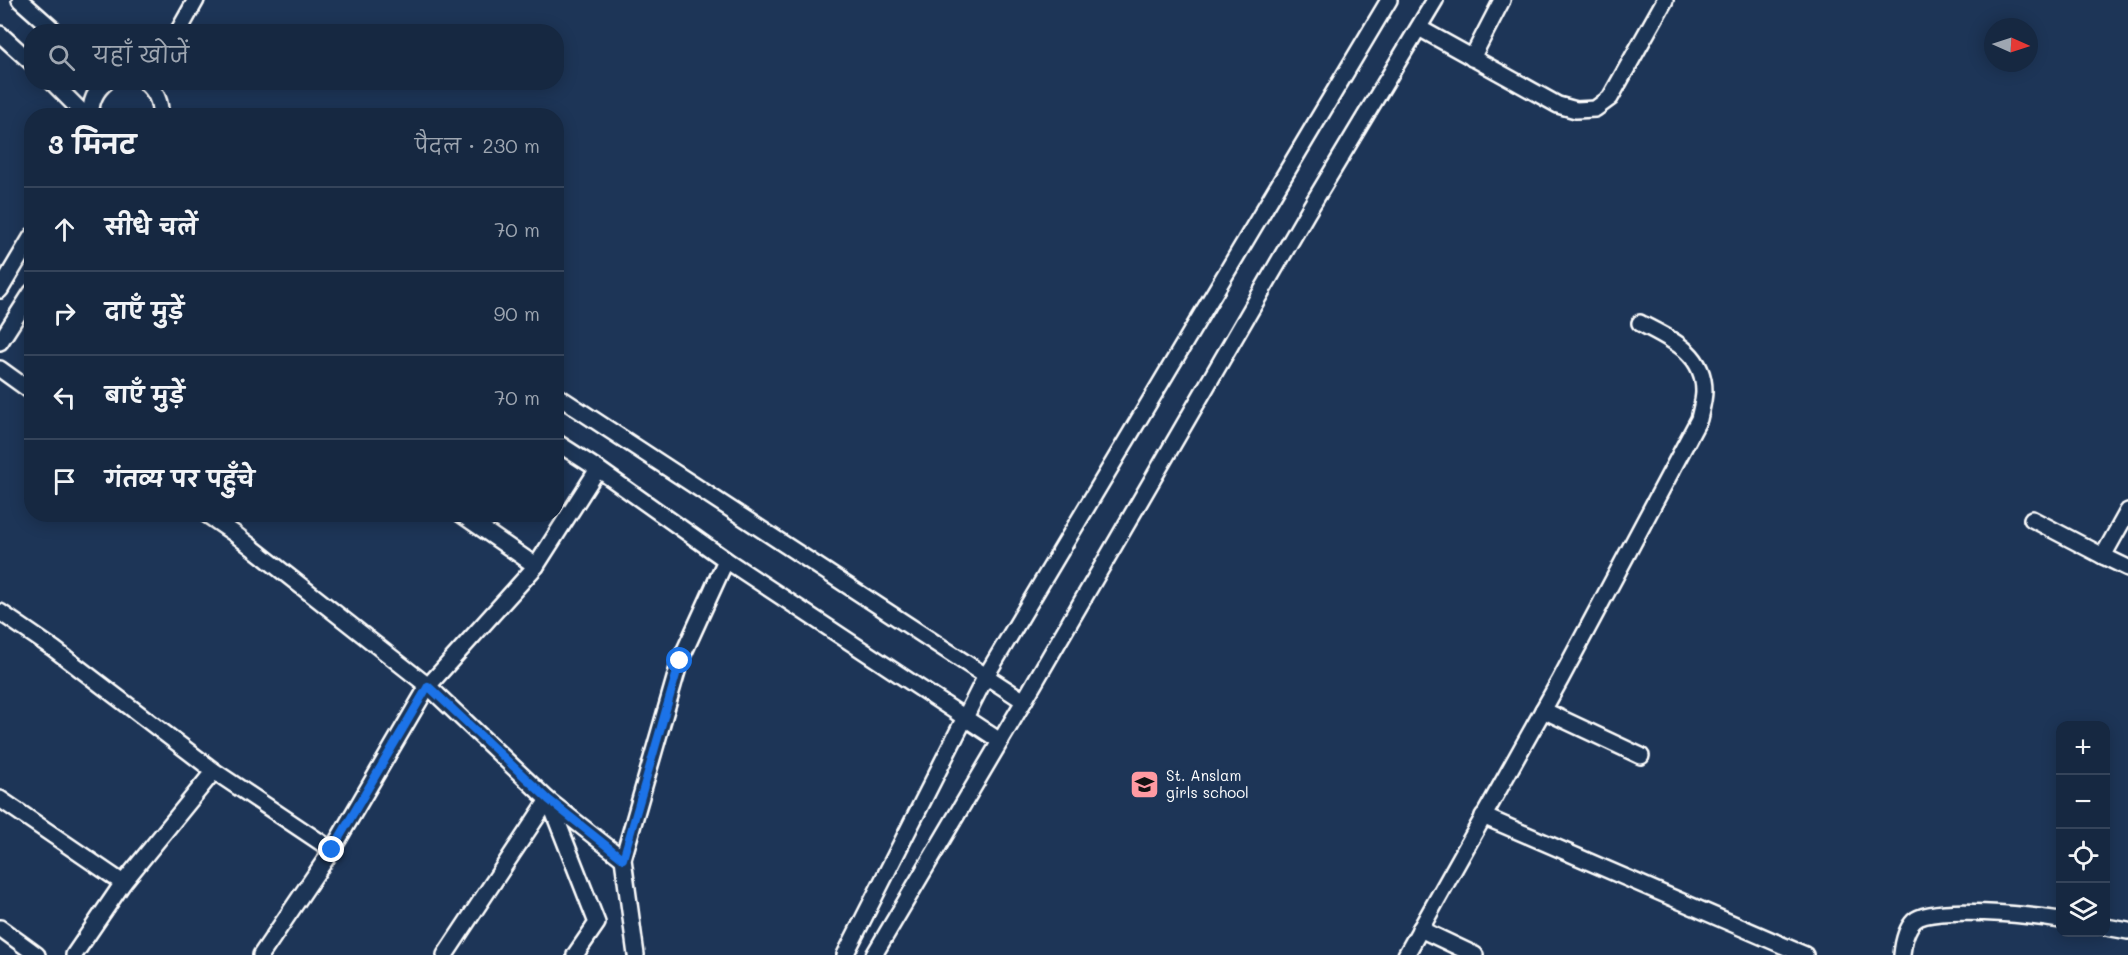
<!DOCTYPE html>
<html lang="hi">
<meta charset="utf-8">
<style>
body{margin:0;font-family:Mali,"Playpen Sans Deva",sans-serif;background:#23344c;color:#f1f3f6}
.controls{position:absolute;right:18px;bottom:18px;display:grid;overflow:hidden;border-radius:12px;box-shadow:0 3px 15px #0003}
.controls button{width:54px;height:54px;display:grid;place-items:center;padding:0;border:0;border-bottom:2px solid #35445a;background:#162841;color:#f1f3f6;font:30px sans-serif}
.compass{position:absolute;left:1984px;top:18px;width:54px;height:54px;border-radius:50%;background:#162841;box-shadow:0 3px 15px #0003;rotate:93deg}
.stop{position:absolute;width:18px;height:18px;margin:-14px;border:4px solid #1a73e8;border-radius:50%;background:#fff}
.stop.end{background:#1a73e8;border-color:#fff;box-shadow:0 2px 6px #0008}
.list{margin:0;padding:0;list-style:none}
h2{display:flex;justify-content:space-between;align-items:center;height:78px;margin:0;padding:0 24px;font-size:26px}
h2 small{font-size:20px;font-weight:400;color:#9ea6b1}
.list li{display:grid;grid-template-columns:39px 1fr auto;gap:18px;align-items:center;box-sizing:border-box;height:84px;padding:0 24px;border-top:2px solid #35445a}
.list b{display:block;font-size:22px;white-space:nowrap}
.list em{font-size:20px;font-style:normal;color:#9ea6b1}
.icon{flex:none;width:33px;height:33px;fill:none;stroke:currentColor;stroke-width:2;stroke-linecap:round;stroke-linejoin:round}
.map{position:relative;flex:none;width:2128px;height:955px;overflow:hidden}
.search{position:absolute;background:#162841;box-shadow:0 3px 15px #0003;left:24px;top:24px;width:540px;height:66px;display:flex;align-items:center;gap:15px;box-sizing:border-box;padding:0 21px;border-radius:24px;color:#9ea6b1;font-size:22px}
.panel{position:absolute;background:#162841;box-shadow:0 3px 15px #0003;left:24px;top:108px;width:540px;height:414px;border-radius:24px}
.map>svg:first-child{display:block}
</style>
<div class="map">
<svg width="2128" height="955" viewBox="0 0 2128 955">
<rect width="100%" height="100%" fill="#1d3557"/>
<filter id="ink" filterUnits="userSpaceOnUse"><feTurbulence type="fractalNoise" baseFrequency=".0167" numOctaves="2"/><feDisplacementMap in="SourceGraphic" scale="12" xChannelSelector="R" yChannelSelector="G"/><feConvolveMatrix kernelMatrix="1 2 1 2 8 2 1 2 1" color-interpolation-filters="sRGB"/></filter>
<g filter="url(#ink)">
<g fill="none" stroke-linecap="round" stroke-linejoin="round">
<defs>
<g id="minor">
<polyline points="20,0 56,32"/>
<polyline points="1419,28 1558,105 1576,110 1595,109 1610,98 1665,0"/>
<polyline points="178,32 196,0"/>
<polyline points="0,34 32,63"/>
<polyline points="1472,58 1502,0"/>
<polyline points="52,82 86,116"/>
<path d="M145 82C156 91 161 102 160 116"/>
<path d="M91 116C90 102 95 91 106 82"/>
<polyline points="0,290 32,236"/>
<polyline points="0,342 32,292"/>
<polyline points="0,369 32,392"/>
<polyline points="556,395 1024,701"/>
<polyline points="556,442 598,469 726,560 1000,741"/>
<polyline points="206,514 235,534 428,686 548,800 623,859"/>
<polyline points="461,514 536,566"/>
<polyline points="2032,519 2103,556 2128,511"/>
<polyline points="2103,556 2128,568"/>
<polyline points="0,612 54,649 214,771 332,850"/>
<polyline points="1543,710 1641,756"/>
<polyline points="0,799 123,883"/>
<polyline points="550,803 597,923 575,955"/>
<polyline points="1483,816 1805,955"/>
<polyline points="2106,927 2128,931"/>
<polyline points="0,928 37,955"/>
<polyline points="1420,929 1475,955"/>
<polyline points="74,955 123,883 214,771"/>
<polyline points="261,955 332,850 428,686 536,566 598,469"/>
<polyline points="445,955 548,800"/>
<polyline points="636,955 623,859 680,661 726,560"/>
<polyline points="845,955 986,676 1389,0"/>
<polyline points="874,955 1024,701 1307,213 1435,0"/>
<path d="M1406 955 1560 680 1699 419C1701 410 1704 400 1704 391 1704 352 1670 339 1640 323"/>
<path d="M1902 955C1903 944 1906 929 1914 921 1931 904 2036 916 2060 920"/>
</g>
</defs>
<!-- minor casing -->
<use href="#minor" stroke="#fff" stroke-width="20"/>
<!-- minor -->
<use href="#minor" stroke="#1d3557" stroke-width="15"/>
</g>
</g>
<g fill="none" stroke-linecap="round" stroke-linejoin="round" filter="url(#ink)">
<!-- route -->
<polyline stroke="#1a73e8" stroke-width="8" points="332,850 428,686 549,800 623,859 680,661"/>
</g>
<!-- icons -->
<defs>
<symbol id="school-square" viewBox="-11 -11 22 22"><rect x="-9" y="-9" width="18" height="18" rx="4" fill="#ff9aa2" stroke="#1d3557"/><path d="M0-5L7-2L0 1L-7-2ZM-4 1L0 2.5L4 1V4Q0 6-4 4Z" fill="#111"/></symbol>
</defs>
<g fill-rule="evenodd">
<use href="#school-square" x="1128" y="768" width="33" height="33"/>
</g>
<g text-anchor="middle" stroke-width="4.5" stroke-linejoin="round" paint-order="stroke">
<!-- poi labels -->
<g font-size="15" fill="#fff" stroke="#1d3557" text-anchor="start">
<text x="1166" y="781">St. Anslam<tspan x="1166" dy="17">girls school</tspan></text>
</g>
</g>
</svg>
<div class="controls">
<button>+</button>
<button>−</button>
<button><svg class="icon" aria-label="locate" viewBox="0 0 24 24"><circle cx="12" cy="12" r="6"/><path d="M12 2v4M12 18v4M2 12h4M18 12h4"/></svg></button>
<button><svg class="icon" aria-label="layers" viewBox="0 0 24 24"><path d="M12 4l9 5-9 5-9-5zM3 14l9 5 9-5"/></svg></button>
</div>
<svg class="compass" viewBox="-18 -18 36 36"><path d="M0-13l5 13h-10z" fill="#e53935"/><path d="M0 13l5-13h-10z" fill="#9ea6b1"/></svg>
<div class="stop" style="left:680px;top:661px"></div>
<div class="stop end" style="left:332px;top:850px"></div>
<div class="search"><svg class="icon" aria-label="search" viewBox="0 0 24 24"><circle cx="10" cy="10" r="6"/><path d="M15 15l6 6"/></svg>यहाँ खोजें</div>
<section class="panel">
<h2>3 मिनट<small>पैदल · 230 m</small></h2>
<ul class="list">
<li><svg class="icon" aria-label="ahead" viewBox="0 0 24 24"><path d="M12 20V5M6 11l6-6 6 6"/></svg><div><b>सीधे चलें</b></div><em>70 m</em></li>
<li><svg class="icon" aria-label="right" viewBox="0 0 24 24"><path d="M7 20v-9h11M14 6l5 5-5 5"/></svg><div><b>दाएँ मुड़ें</b></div><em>90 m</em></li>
<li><svg class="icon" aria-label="left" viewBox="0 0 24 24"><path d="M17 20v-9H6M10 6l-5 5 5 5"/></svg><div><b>बाएँ मुड़ें</b></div><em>70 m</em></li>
<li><svg class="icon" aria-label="arrive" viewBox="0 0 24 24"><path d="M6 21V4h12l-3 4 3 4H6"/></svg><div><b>गंतव्य पर पहुँचे</b></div></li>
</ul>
</section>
</div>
